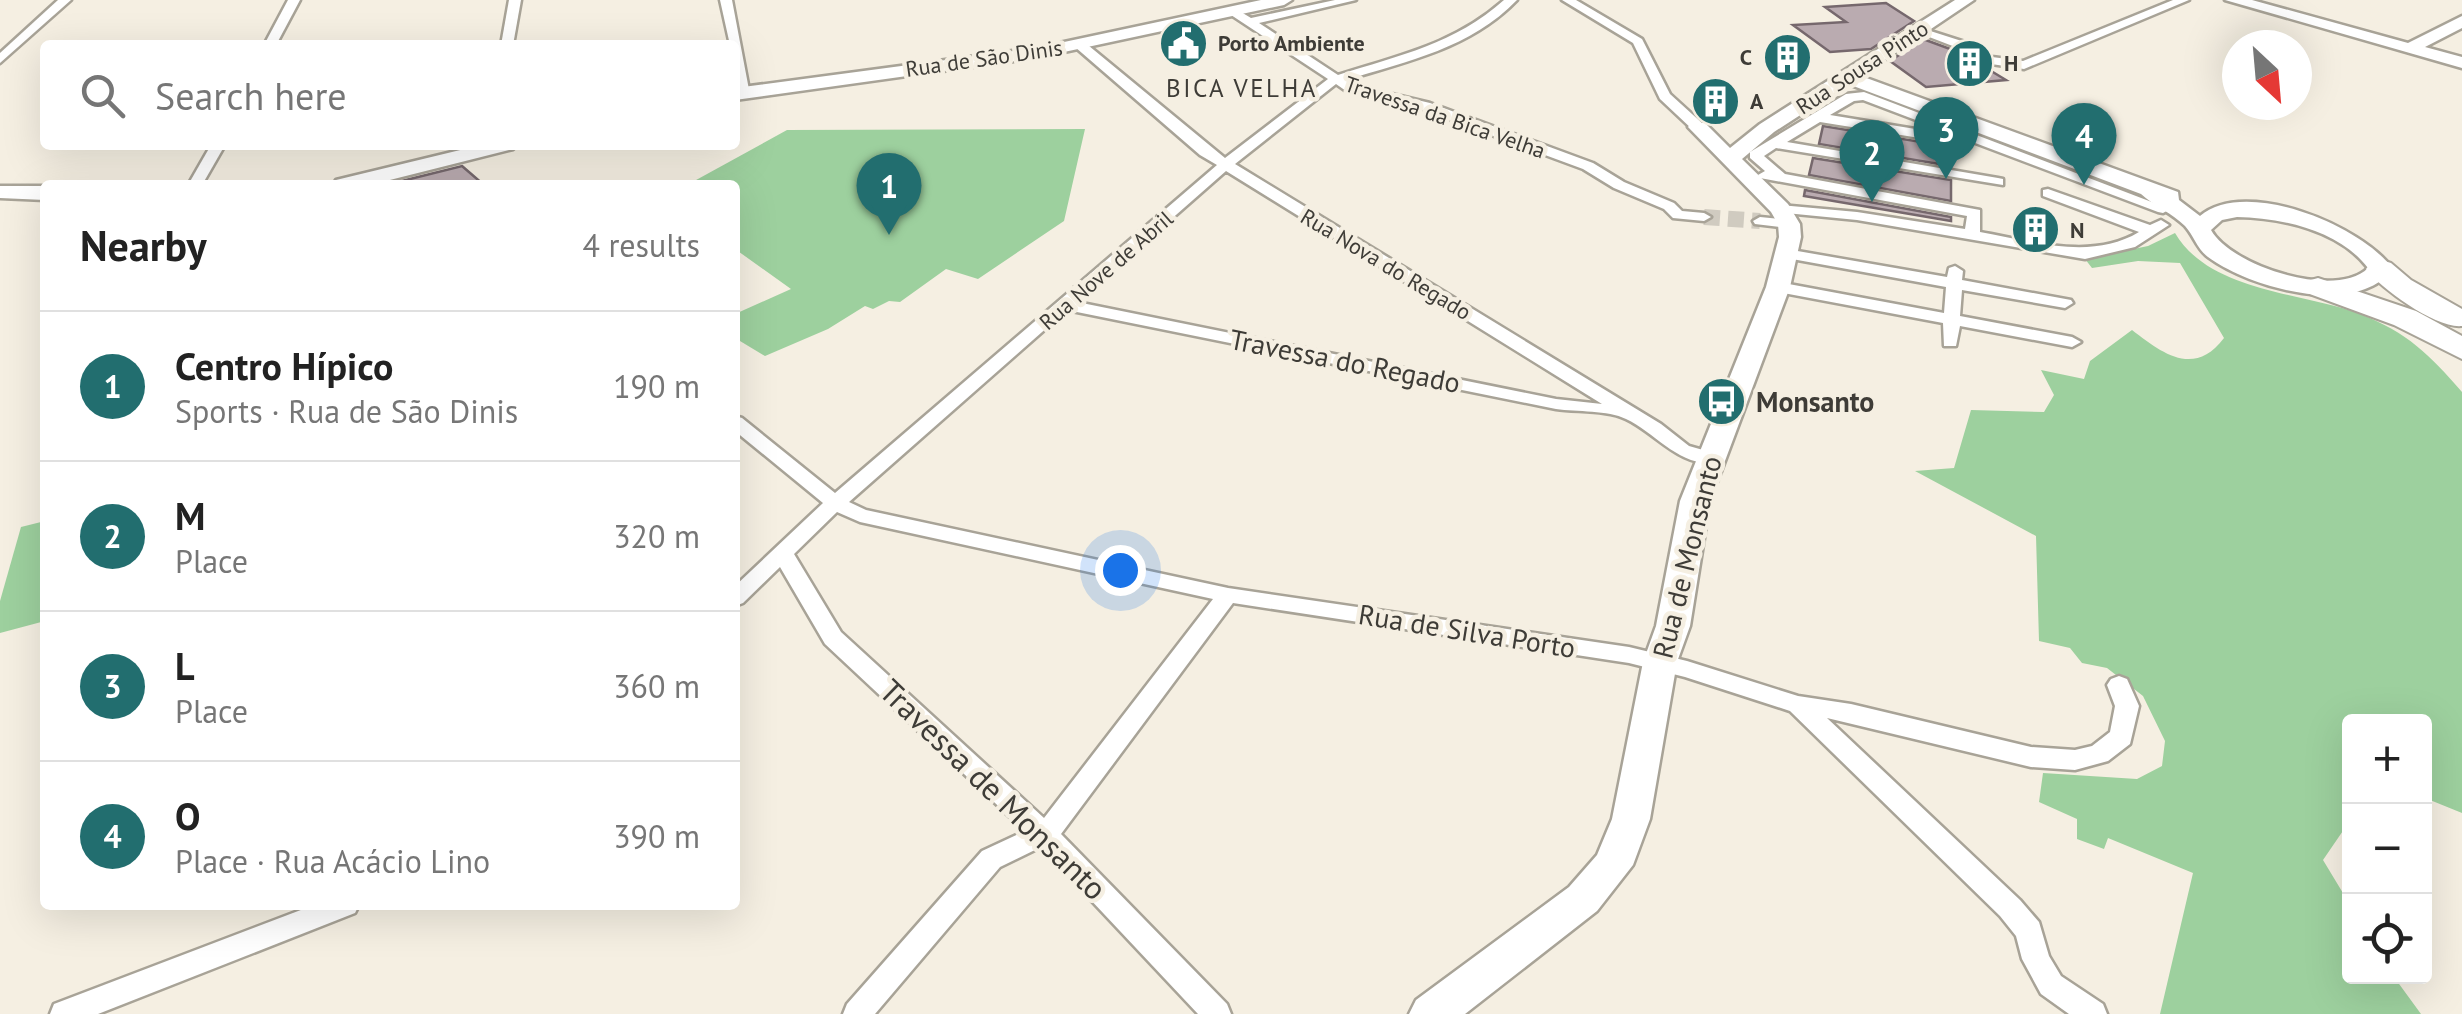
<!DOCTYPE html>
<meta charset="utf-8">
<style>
body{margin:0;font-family:"PT Sans",sans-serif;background:#f2f2f2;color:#222}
.controls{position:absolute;right:30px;bottom:30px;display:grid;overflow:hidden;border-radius:10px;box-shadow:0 10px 40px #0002}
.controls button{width:90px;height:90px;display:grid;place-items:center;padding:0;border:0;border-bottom:2px solid #e0e0e0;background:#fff;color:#222;font:50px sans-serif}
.compass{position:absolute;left:2222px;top:30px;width:90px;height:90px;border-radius:50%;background:#fff;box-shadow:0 10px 40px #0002;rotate:154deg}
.you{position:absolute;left:1120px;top:570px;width:35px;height:35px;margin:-25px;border:8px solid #fff;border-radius:50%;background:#1a73e8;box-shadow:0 0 0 15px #1a73e833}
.badge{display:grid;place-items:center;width:65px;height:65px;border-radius:50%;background:#226e6f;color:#fff;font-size:32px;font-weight:700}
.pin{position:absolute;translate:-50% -82px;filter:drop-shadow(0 2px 5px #0008)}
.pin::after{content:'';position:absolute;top:52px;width:35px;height:30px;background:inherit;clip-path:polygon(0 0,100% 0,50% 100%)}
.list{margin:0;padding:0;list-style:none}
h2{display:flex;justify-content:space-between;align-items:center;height:130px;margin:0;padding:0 40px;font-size:42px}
h2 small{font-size:32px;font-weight:400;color:#767676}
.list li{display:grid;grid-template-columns:65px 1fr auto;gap:30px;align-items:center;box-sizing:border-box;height:150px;padding:0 40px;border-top:2px solid #e0e0e0}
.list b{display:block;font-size:38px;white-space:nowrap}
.list p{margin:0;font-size:32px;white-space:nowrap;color:#767676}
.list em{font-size:32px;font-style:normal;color:#767676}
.icon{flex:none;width:55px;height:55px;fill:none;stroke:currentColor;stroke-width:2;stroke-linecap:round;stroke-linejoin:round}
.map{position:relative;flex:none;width:2462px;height:1014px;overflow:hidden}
.search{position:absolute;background:#fff;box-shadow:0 10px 40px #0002;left:40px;top:40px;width:700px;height:110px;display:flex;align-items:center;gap:25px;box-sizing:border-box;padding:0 35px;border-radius:10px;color:#767676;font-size:38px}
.panel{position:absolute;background:#fff;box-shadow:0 10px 40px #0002;left:40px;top:180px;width:700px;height:730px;border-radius:10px}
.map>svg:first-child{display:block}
</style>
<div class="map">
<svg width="2462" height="1014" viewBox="0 0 2462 1014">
<rect width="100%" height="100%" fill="#f5efe2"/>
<!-- green -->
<g fill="#9dd09e">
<polygon points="1085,129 1064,221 978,279 946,269 900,302 889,301 873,309 865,306 828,329 765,356 735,338 735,314 791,289 735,249 735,185 687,185 787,130"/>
<path d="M2175 233C2210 292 2301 292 2360 314 2408 333 2429 354 2462 392V813L2425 798 2424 722H2350L2349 822 2323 860 2349 903 2350 976 2394 977 2421 1014H2160L2193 873 2108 838 2104 849 2077 839V819L2039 802 2043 773 2137 779 2162 766 2165 741 2143 696 2107 668 2082 663 2070 648 2039 641 2036 536 1915 471 1954 468 1971 410 2044 412 2054 395 2041 370 2084 379 2090 361 2132 330C2162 353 2194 378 2224 338L2180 263 2138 261 2092 268 2085 259 2148 246Z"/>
<polygon points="45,521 45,621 0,633 0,601 21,527"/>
</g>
<!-- building -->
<g fill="#baabb0" stroke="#76686d" stroke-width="2.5">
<polygon points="1886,3 1914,21 1871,49 1830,52 1793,25 1846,22 1825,7"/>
<polygon points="1923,39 1961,53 2006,80 1926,87 1890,61"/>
<polygon points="1823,126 1952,147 1951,166 1819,144"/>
<polygon points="1813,158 1951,180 1951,201 1809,175"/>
<polygon points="462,166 484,185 403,185 402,181"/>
<polygon points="1805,190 1951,217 1951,221 1804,196"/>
</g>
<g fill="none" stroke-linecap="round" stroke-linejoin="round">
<!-- street-tunnel -->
<polyline stroke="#d0cbc0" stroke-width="16" stroke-dasharray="16 8" stroke-linecap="butt" points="1704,217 1760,221"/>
<defs>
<g id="street">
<polygon points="58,0 71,0 0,63 0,53"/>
<polygon points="288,0 300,0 276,45 264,45"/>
<polygon points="509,0 521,0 513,45 501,45"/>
<polygon points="720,0 732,0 750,95 740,92 735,45 730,45"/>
<path d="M1335 0H1356L1259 23 1338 75C1400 55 1455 44 1504 0H1517C1471 48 1408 61 1346 80L1354 85 1430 103 1593 163 1624 182 1674 203 1682 211 1704 213 1711 217 1704 221 1673 218 1664 209 1614 188 1583 169 1421 109 1346 91 1336 84 1235 164 1661 424 1689 446 1717 454 1720 458 1717 462C1681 469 1656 433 1626 419 1608 410 1577 412 1556 409L1067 310 849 502 866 510 1228 588 1629 647 1687 661 1798 696 1851 704 2031 747 2075 750 2092 746 2110 732 2115 706 2107 685 2111 679 2119 676 2127 679 2139 706 2130 744 2108 761 2075 770 2031 767 1827 718 2020 900 2039 922 2049 956 2061 976 2103 1004 2107 1014H2069L2041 994 2022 959 2016 936 2000 916 1790 711 1685 677 1629 663 1233 603 1061 834 1227 1004 1231 1014H1198L1041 847 1000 867 875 1014H843L847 1004 982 851 1025 831 825 644 780 567 743 603 735 606V586L823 503 735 431V416L742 418 835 493 1217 165 1200 155 1075 47V41H1083L1225 158 1328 79 1228 13V9H1236L1251 18ZM1226 171 1602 404 1556 399 1077 302ZM837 512 860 522 1213 599 1044 818 841 632 794 554Z"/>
<polygon points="1562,0 1576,0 1642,39 1670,94 1703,124 1703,130 1693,130 1660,99 1633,43"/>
<polygon points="2173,0 2189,0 2024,69 1985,63 1963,50 1911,30 1921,28 1971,44 1992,57 2023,61"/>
<path d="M1864 92 2170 209 2163 213 2158 212 1962 138V143L1957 144 1820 122 1787 142 1998 178 2003 179V185L1776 148 1764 156 1785 174 1980 210V232C2032 241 2091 261 2139 232L2043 196V190L2048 189 2150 225 2161 220 2169 225 2135 247 2085 259 1857 220 1775 212 1773 209 1780 205 1857 212 1965 229 1967 216 1760 178 1758 175 1765 171 1750 158V152L1846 94ZM1863 100 1958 136 1830 115 1854 101Z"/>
<polygon points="211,145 225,145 202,185 188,185"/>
<polygon points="1760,217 1789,220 1796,224 1789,228 1755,224 1753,221"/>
<polygon points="1786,249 1947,277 1949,268 1955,266 1963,271 1962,280 2071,300 2073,303 2065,308 1962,290 1960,316 2072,337 2081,342 2072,347 1960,326 1956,346 1944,346 1943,323 1778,292 1770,287 1778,282 1944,313 1946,287 1781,257 1781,251"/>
<polygon points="314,905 359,905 355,913 98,1014 50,1014 54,1004"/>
</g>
<g id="secondary">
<polygon points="1261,0 1292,0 1284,5 1036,58 735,100 735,88 1036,48"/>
<path d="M1955 0H1974L1861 76 2178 192 2179 200 2200 216C2246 177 2362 226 2393 269 2356 318 2250 288 2208 257 2197 249 2194 236 2185 226 2172 213 2154 206 2141 194L1848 84 1774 132 1742 159 1788 204 1800 224 1801 237 1790 287 1710 501 1690 626 1677 662 1650 819 1633 865 1597 911 1465 1014H1409L1416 1000 1569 887 1597 855 1612 819 1643 662 1656 626 1680 501 1766 287 1779 237 1778 224 1771 212 1688 127 1691 123H1705L1730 148 1760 124ZM2237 217C2282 218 2339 230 2368 268 2336 300 2231 266 2211 230L2222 220Z"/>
<polygon points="2225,0 2252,0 2408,43 2462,16 2462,28 2425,47 2462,57 2462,68"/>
<polygon points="481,145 516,145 513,149 370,185 333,185 336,180"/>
<polygon points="0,186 45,186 45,200 0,198"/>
</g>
<g id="highway">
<path d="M2381 260 2391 263 2411 280 2462 309V326C2437 329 2381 289 2366 269L2371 263Z"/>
<polygon points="2318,278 2416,311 2462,336 2462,359 2394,325 2307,293 2303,287 2307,281"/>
</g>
</defs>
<!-- street casing -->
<use href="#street" stroke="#a8a397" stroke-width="5"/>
<!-- secondary casing -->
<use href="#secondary" stroke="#a8a397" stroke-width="5"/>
<!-- highway casing -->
<use href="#highway" stroke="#a8a397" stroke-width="4"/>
<!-- street -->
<use href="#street" fill="#fff" fill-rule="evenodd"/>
<!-- secondary -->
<use href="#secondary" fill="#fff" fill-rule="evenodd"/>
<!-- highway -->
<use href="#highway" fill="#fff" fill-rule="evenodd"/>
</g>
<!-- icons -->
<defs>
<symbol id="civic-disc" viewBox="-11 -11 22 22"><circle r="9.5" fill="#226e6f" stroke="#f5efe2"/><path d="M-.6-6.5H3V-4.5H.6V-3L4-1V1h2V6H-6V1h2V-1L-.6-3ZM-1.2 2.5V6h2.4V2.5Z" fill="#fff"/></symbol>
<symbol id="building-disc" viewBox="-11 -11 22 22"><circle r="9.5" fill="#226e6f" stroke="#f5efe2"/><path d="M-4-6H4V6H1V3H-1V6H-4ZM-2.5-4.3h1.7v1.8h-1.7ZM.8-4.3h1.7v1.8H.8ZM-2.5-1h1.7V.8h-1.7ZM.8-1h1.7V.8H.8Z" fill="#fff"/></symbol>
<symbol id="bus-disc" viewBox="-11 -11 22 22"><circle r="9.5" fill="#226e6f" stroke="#f5efe2"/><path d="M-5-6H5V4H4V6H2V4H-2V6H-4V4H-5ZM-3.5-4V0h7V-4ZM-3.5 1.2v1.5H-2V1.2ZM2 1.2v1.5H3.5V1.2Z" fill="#fff"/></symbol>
</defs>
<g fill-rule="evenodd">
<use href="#civic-disc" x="1156" y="16" width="55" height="55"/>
<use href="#building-disc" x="1760" y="30" width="55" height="55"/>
<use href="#building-disc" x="1942" y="36" width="55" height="55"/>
<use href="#building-disc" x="1688" y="74" width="55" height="55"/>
<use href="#building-disc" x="2008" y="202" width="55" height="55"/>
<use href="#bus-disc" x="1694" y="374" width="55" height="55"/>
</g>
<g text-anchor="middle" stroke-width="9" stroke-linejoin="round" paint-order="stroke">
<!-- far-poi labels -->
<g font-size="22" font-weight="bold" fill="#3e3c37" stroke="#f5efe2" text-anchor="start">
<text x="1218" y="51">Porto Ambiente</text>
<text x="1752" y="65" text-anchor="end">C</text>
<text x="2004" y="71">H</text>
<text x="1750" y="109">A</text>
<text x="2070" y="238">N</text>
</g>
<!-- far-street labels -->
<g font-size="22" fill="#3e3c37" stroke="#f5efe2">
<text transform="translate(984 58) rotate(-8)" y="8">Rua de São Dinis</text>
<text transform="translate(1862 67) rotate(-33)" y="8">Rua Sousa Pinto</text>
<text transform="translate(1445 117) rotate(19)" y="8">Travessa da Bica Velha</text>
<text transform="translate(1386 264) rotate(31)" y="8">Rua Nova do Regado</text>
<text transform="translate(1106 270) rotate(-41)" y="8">Rua Nove de Abril</text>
</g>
<!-- far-neighbourhood labels -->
<g font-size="25" letter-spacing="2.5" fill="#3e3c37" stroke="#f5efe2">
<text x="1242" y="97">BICA VELHA</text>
</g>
<!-- street labels -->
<g font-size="28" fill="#3e3c37" stroke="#f5efe2">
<text transform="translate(1345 361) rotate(11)" y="10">Travessa do Regado</text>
<text transform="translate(1687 557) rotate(-76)" y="10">Rua de Monsanto</text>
<text transform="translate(1467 631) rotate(9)" y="10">Rua de Silva Porto</text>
</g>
<!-- poi labels -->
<g font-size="28" font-weight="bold" fill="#3e3c37" stroke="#f5efe2" text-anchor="start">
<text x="1756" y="412">Monsanto</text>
</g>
<!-- near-street labels -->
<g font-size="32" fill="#3e3c37" stroke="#f5efe2">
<text transform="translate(993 790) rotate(44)" y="11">Travessa de Monsanto</text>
</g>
</g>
</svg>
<div class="controls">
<button>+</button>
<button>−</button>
<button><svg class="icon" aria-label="locate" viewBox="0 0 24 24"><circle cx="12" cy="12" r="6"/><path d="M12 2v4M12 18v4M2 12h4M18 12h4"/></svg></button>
</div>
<svg class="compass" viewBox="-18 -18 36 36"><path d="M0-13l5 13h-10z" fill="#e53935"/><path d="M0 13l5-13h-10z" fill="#767676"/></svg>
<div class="you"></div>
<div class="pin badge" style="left:889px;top:235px">1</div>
<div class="pin badge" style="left:1872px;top:202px">2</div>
<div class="pin badge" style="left:1946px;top:179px">3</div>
<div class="pin badge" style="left:2084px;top:185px">4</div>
<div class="search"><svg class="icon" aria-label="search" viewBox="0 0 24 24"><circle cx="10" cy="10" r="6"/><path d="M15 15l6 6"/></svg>Search here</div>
<section class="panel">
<h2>Nearby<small>4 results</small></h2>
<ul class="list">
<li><span class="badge">1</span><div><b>Centro Hípico</b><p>Sports · Rua de São Dinis</p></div><em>190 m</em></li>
<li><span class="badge">2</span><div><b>M</b><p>Place</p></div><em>320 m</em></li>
<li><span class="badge">3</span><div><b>L</b><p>Place</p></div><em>360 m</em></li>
<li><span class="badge">4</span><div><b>O</b><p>Place · Rua Acácio Lino</p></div><em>390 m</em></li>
</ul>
</section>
</div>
